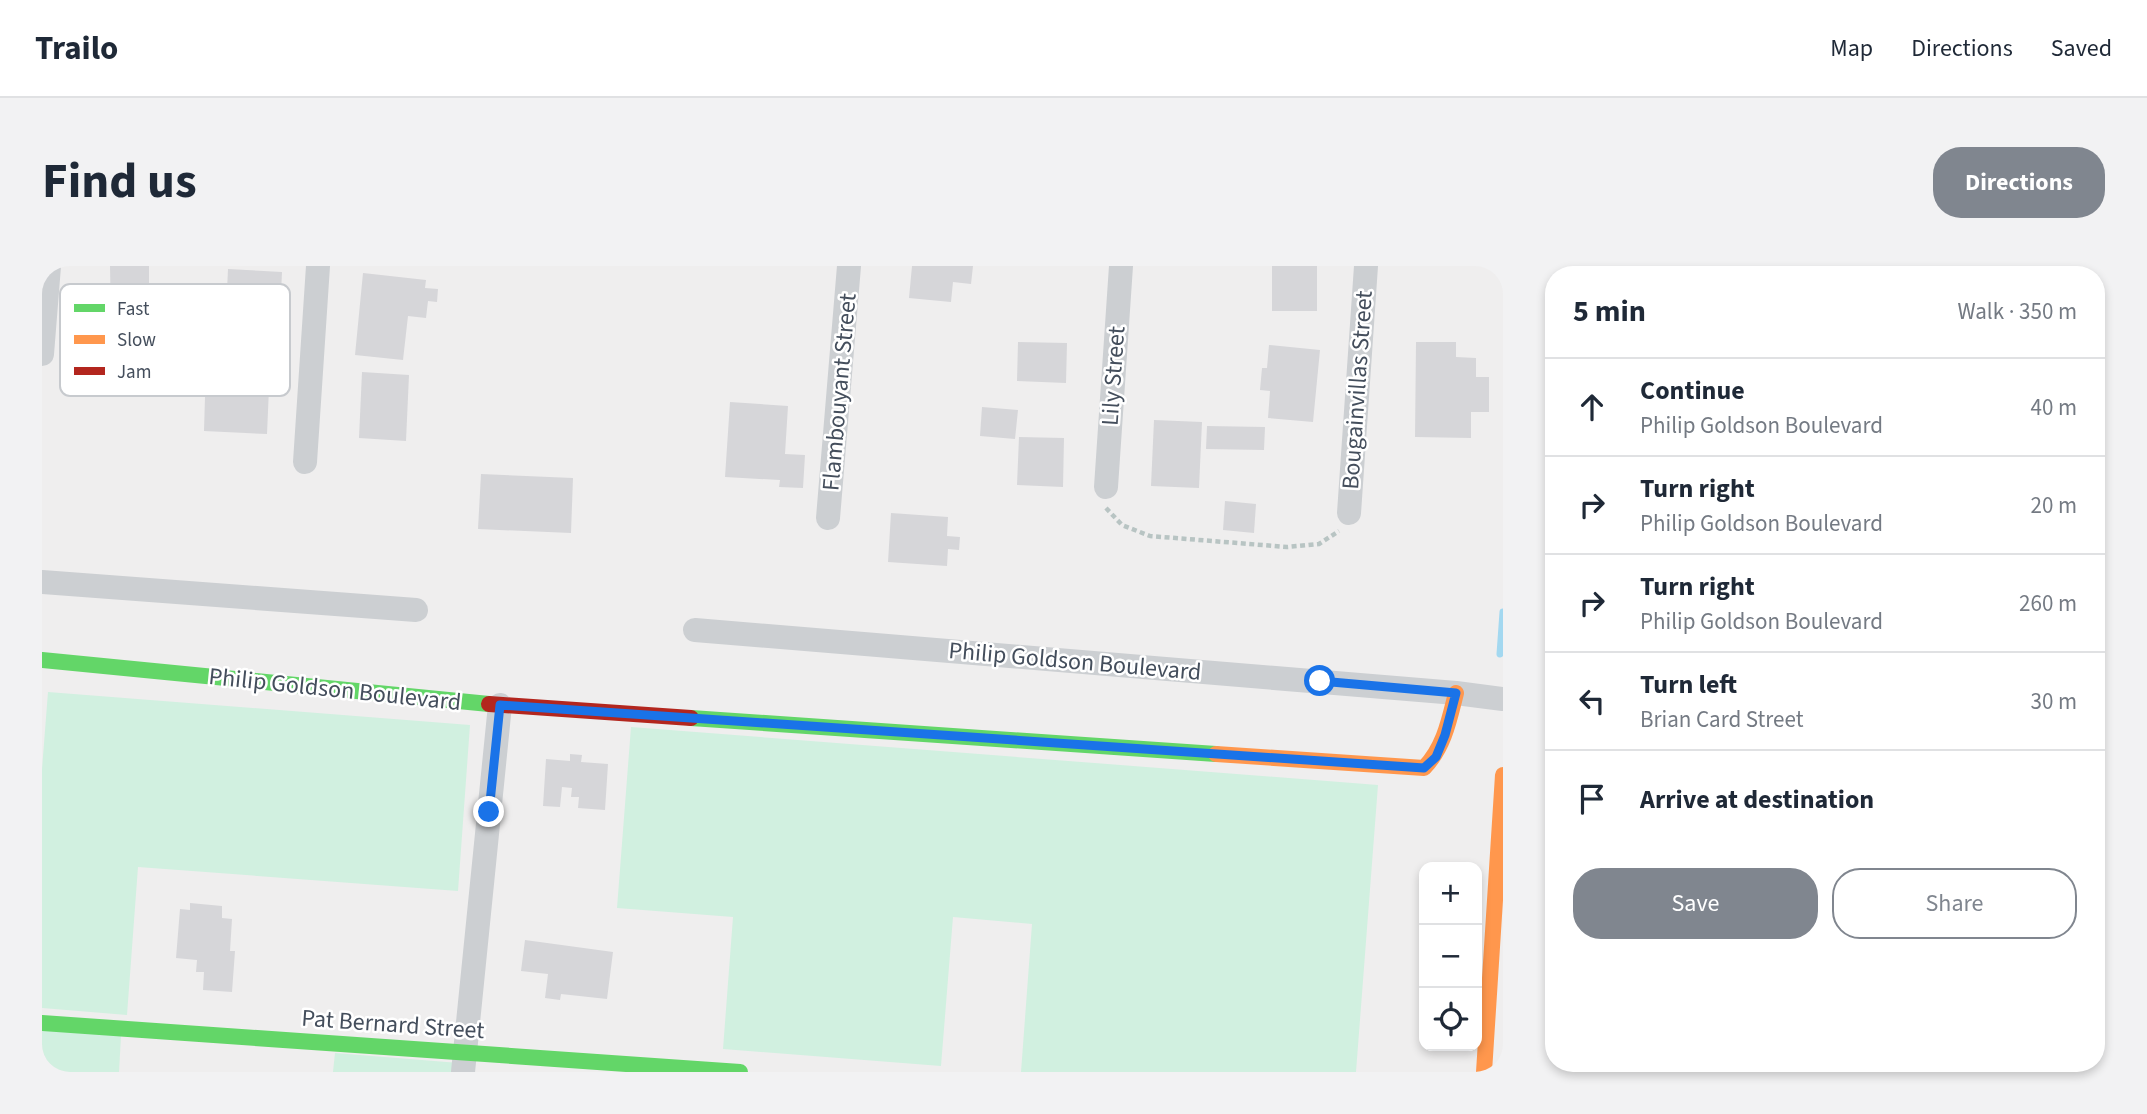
<!DOCTYPE html>
<meta charset="utf-8">
<style>
body{margin:0;font-family:"Source Sans 3",sans-serif;background:#f2f2f3;color:#1f2937}
.controls{position:absolute;right:21px;bottom:21px;display:grid;overflow:hidden;border-radius:14px;box-shadow:0 4px 10px #0003}
.controls button{width:63px;height:63px;display:grid;place-items:center;padding:0;border:0;border-bottom:2px solid #e0e1e3;background:#fff;color:#1f2937;font:35px sans-serif}
.stop{position:absolute;width:21px;height:21px;margin:-16px;border:5px solid #1a73e8;border-radius:50%;background:#fff}
.stop.end{background:#1a73e8;border-color:#fff;box-shadow:0 2px 7px #0008}
.list{margin:0;padding:0;list-style:none}
h2{display:flex;justify-content:space-between;align-items:center;height:91px;margin:0;padding:0 28px;font-size:30px}
h2 small{font-size:23px;font-weight:400;color:#747a83}
.list li{display:grid;grid-template-columns:46px 1fr auto;gap:21px;align-items:center;box-sizing:border-box;height:98px;padding:0 28px;border-top:2px solid #e0e1e3}
.list b{display:block;font-size:26px;white-space:nowrap}
.list p{margin:0;font-size:23px;white-space:nowrap;color:#747a83}
.list em{font-size:23px;font-style:normal;color:#747a83}
.actions{display:flex;gap:14px;padding:21px 28px}
.actions a{flex:1;padding:16px 0;border:2px solid #80868f;border-radius:28px;text-align:center;font-size:24px;color:#80868f}
.actions .main{background:#80868f;color:#fff}
.icon{flex:none;width:38px;height:38px;fill:none;stroke:currentColor;stroke-width:2;stroke-linecap:round;stroke-linejoin:round}
.map{position:relative;flex:none;width:1461px;height:806px;overflow:hidden;border-radius:28px}
header{display:flex;align-items:center;gap:42px;box-sizing:border-box;height:98px;padding:0 35px;background:#fff;border-bottom:2px solid #e0e1e3}
header strong{font-size:33px}
nav{display:flex;gap:38px;margin-inline-start:auto;font-size:24px}
.intro{display:flex;align-items:center;justify-content:space-between;box-sizing:border-box;height:168px;padding:0 42px}
h1{margin:0;font-size:49px}
.button{padding:18px 32px;border-radius:28px;background:#80868f;color:#fff;font-size:24px;font-weight:700}
main{display:flex;gap:42px;padding:0 42px}
aside{flex:1;background:#fff;border-radius:28px;box-shadow:0 4px 10px #0003}
.map>svg:first-child{display:block}
</style>
<header>
<strong>Trailo</strong>
<nav><a>Map</a><a>Directions</a><a>Saved</a></nav>
</header>
<div class="intro"><h1>Find us</h1><a class="button">Directions</a></div>
<main>
<div class="map">
<svg width="1461" height="806" viewBox="0 0 1461 806">
<rect width="100%" height="100%" fill="#efeeee"/>
<!-- green -->
<g fill="#d1f0e0">
<polygon points="6,426 428,459 416,625 96,601 85,749 0,742 0,503"/>
<polygon points="589,461 1336,519 1314,806 979,806 990,658 911,651 899,800 681,783 691,651 575,642"/>
<polygon points="0,763 79,770 77,806 0,806"/>
<polygon points="293,787 417,797 416,806 291,806"/>
</g>
<g fill="none" stroke-linecap="round" stroke-linejoin="round">
<!-- stream -->
<polyline stroke="#a3d8f0" stroke-width="7" points="1458,388 1461,346"/>
</g>
<!-- building -->
<g fill="#d6d6d9">
<polygon points="68,0 107,0 107,51 69,51"/>
<polygon points="870,0 931,0 929,18 911,16 909,36 867,32"/>
<rect x="1230" y="0" width="45" height="45"/>
<polygon points="186,3 240,6 237,70 183,67"/>
<polygon points="321,7 384,14 383,22 396,23 395,36 386,35 384,52 366,50 361,94 313,89"/>
<polygon points="976,76 1025,77 1024,117 975,115"/>
<polygon points="1374,76 1414,76 1414,91 1434,92 1434,111 1447,111 1447,146 1429,146 1429,172 1373,171"/>
<polygon points="1227,79 1278,84 1271,156 1226,152 1228,125 1218,124 1220,102 1225,102"/>
<polygon points="164,97 228,99 225,168 162,165"/>
<polygon points="320,106 367,109 364,175 317,172"/>
<polygon points="688,136 746,140 743,188 763,189 761,222 737,221 738,214 683,211"/>
<polygon points="940,141 976,144 973,173 938,170"/>
<polygon points="1112,154 1160,156 1157,222 1109,220"/>
<polygon points="1165,160 1223,161 1222,184 1164,183"/>
<polygon points="977,171 1022,172 1021,221 975,219"/>
<polygon points="439,208 531,212 529,267 436,263"/>
<polygon points="1183,235 1214,238 1212,267 1181,264"/>
<polygon points="849,247 906,251 905,270 918,271 917,284 906,283 905,300 846,296"/>
<polygon points="528,488 540,489 539,496 566,498 563,544 536,542 537,531 529,531 530,522 520,521 518,541 501,540 504,493 528,495"/>
<polygon points="148,637 180,640 180,652 190,653 188,685 193,685 190,726 161,724 162,706 154,706 155,694 134,692 138,643 148,644"/>
<polygon points="483,674 571,686 565,733 519,728 518,734 503,732 506,708 479,705"/>
</g>
<g fill="none" stroke-linecap="round" stroke-linejoin="round">
<!-- path -->
<polyline stroke="#b8c4c3" stroke-width="4.5" stroke-dasharray="5 3.5" stroke-linecap="butt" points="1064,242 1080,259 1108,270 1245,281 1277,278 1297,265"/>
<!-- street -->
<g stroke="#cccfd2" stroke-width="24">
<polyline points="0,88 7,0"/>
<polyline points="263,196 276,0"/>
<polyline points="1064,221 1079,0"/>
<polyline points="1307,247 1324,0"/>
<polyline points="786,252 807,0"/>
<polyline points="0,316 374,344"/>
<polyline points="653,364 1414,427 1461,433"/>
<polyline points="421,806 458,439"/>
</g>
<!-- fast -->
<g stroke="#63d668" stroke-width="16">
<polyline points="0,394 447,438"/>
<polyline points="649,452 1174,488"/>
<polyline points="0,757 698,806"/>
</g>
<!-- slow -->
<g stroke="#ff974d" stroke-width="16">
<path d="M1174 488 1382 502C1402 481 1407 455 1414 427"/>
<polyline points="1442,806 1461,509"/>
</g>
<!-- jam -->
<polyline stroke="#b3261e" stroke-width="16" points="447,438 649,452"/>
</g>
<g fill="none" stroke-linecap="round" stroke-linejoin="round">
<!-- route -->
<polyline stroke="#1a73e8" stroke-width="9" points="447,546 458,439 1382,502 1394,491 1403,469 1414,427 1278,415"/>
</g>
<g text-anchor="middle" stroke-width="5" stroke-linejoin="round" paint-order="stroke">
<!-- street labels -->
<g font-size="24" fill="#444e5c" stroke="#fff">
<text transform="translate(1071 110) rotate(-86)" y="8">Lily Street</text>
<text transform="translate(1315 124) rotate(-86)" y="8">Bougainvillas Street</text>
<text transform="translate(797 126) rotate(-85)" y="8">Flambouyant Street</text>
<text transform="translate(1033 395) rotate(5)" y="8">Philip Goldson Boulevard</text>
<text transform="translate(293 423) rotate(6)" y="8">Philip Goldson Boulevard</text>
<text transform="translate(351 758) rotate(4)" y="8">Pat Bernard Street</text>
</g>
</g>
<!-- legend -->
<rect x="18" y="18" width="230" height="112" rx="10" fill="#fff" stroke="#c7cace" stroke-width="2"/>
<rect x="32" y="38" width="31" height="8" fill="#63d668"/>
<rect x="32" y="69" width="31" height="9" fill="#ff974d"/>
<rect x="32" y="101" width="31" height="8" fill="#b3261e"/>
<g font-size="19" fill="#444e5c">
<text x="75" y="49">Fast</text>
<text x="75" y="80">Slow</text>
<text x="75" y="112">Jam</text>
</g>
</svg>
<div class="controls">
<button>+</button>
<button>−</button>
<button><svg class="icon" aria-label="locate" viewBox="0 0 24 24"><circle cx="12" cy="12" r="6"/><path d="M12 2v4M12 18v4M2 12h4M18 12h4"/></svg></button>
</div>
<div class="stop" style="left:1278px;top:415px"></div>
<div class="stop end" style="left:447px;top:546px"></div>
</div>
<aside>
<h2>5 min<small>Walk · 350 m</small></h2>
<ul class="list">
<li><svg class="icon" aria-label="ahead" viewBox="0 0 24 24"><path d="M12 20V5M6 11l6-6 6 6"/></svg><div><b>Continue</b><p>Philip Goldson Boulevard</p></div><em>40 m</em></li>
<li><svg class="icon" aria-label="right" viewBox="0 0 24 24"><path d="M7 20v-9h11M14 6l5 5-5 5"/></svg><div><b>Turn right</b><p>Philip Goldson Boulevard</p></div><em>20 m</em></li>
<li><svg class="icon" aria-label="right" viewBox="0 0 24 24"><path d="M7 20v-9h11M14 6l5 5-5 5"/></svg><div><b>Turn right</b><p>Philip Goldson Boulevard</p></div><em>260 m</em></li>
<li><svg class="icon" aria-label="left" viewBox="0 0 24 24"><path d="M17 20v-9H6M10 6l-5 5 5 5"/></svg><div><b>Turn left</b><p>Brian Card Street</p></div><em>30 m</em></li>
<li><svg class="icon" aria-label="arrive" viewBox="0 0 24 24"><path d="M6 21V4h12l-3 4 3 4H6"/></svg><div><b>Arrive at destination</b></div></li>
</ul>
<div class="actions"><a class="main">Save</a><a>Share</a></div>
</aside>
</main>
